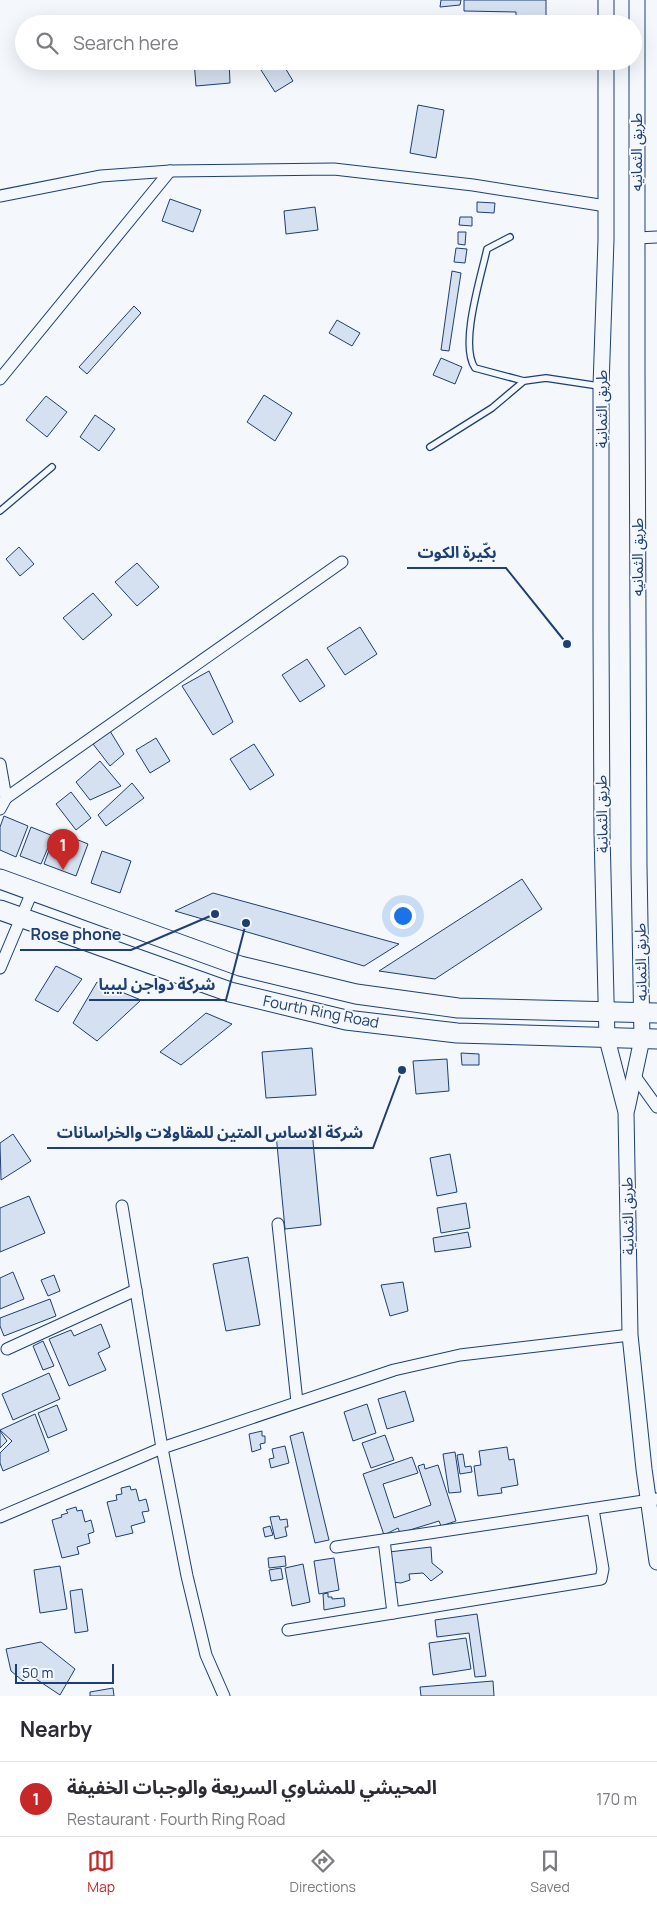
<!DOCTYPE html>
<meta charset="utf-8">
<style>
body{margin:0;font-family:Manrope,"Noto Sans Arabic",sans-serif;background:#f7f7f7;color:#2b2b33}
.scale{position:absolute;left:15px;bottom:12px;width:99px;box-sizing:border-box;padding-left:5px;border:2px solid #1d3f73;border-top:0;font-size:14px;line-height:18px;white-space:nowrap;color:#1d3f73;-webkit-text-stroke:4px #f4f7fb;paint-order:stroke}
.you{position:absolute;left:402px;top:915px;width:18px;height:18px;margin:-12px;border:4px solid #fff;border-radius:50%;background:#1a73e8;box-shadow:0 0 0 8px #1a73e833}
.badge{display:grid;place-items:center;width:32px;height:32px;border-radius:50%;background:#c62828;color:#fff;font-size:16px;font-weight:700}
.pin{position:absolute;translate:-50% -41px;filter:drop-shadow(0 1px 2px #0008)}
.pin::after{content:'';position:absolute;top:26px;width:18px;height:15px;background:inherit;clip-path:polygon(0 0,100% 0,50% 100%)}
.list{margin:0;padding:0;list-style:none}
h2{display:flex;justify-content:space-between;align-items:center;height:65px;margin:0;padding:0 20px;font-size:21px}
h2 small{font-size:16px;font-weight:400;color:#7c7c81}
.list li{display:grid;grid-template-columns:32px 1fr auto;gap:15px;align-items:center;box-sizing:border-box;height:75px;padding:0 20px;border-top:1px solid #e1e1e2}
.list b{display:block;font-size:19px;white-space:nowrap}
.list p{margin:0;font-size:16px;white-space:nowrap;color:#7c7c81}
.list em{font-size:16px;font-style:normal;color:#7c7c81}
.icon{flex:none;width:28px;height:28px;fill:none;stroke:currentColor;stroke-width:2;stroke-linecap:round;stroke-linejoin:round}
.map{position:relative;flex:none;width:657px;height:1696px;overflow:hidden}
.search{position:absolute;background:#fff;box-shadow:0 5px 20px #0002;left:15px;right:15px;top:15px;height:55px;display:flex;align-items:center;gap:12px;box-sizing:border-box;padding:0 18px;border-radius:28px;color:#7c7c81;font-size:19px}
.sheet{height:140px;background:#fff}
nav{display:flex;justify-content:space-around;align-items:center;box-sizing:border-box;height:70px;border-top:1px solid #e1e1e2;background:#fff;font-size:14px;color:#7c7c81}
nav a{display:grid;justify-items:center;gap:2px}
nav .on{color:#c62828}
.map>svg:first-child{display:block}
</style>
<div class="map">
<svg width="657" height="1696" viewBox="0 0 657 1696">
<rect width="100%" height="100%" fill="#f4f7fb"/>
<!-- building -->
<g fill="#d5e0f0" stroke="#1d3f73">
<polygon points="441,0 461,0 460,5 440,7"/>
<polygon points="464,0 546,0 546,24 516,24 516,12 464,11"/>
<polygon points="194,61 229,61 230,83 196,86"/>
<polygon points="274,61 281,61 293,81 275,92 261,70"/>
<polygon points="418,105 444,110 436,158 410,153"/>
<polygon points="170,199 201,210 193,232 162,221"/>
<polygon points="477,202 495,203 494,213 477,212"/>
<polygon points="315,207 318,230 286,234 284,211"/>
<polygon points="460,217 472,217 472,226 459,225"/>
<polygon points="458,232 466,232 465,245 458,244"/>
<polygon points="456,248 467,249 465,263 454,262"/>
<polygon points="452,271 461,273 449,351 441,350"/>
<polygon points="134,306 141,313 87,374 79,367"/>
<polygon points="337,320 360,333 352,346 329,333"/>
<polygon points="441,358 462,367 455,384 433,375"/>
<polygon points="264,395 292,413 275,441 247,422"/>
<polygon points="46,396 67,412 47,437 26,420"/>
<polygon points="95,415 115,429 99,451 80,437"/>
<polygon points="19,547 34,564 20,576 6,559"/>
<polygon points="137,563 159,587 137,606 115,582"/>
<polygon points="93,593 112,615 83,640 63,618"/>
<polygon points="360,627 377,654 345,675 327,648"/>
<polygon points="307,659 325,686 300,702 282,675"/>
<polygon points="209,671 233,722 213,735 182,686"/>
<polygon points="110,731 124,754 110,766 93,744"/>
<polygon points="156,738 170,761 150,773 136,750"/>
<polygon points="254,744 274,775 250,790 230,759"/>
<polygon points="100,761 121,786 90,800 76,782"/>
<polygon points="132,783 144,798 106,826 98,815"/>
<polygon points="71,792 91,818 76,830 56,804"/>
<polygon points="4,816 28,826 16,857 0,850 0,827"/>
<polygon points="31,827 53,836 41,864 20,856"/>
<polygon points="56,831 88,844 76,876 44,864"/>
<polygon points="102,851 131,861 120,893 91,883"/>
<polygon points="522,879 542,909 435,979 379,971"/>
<polygon points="213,893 399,944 364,966 175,911"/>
<polygon points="56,966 82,979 58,1012 35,1000"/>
<polygon points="97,982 141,1000 97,1041 73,1023"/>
<polygon points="206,1013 232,1024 181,1065 160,1052"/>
<polygon points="312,1048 316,1095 266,1098 262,1052"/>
<polygon points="461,1053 479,1054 479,1065 462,1065"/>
<polygon points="447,1059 449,1091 416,1094 413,1061"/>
<polygon points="312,1131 321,1225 285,1229 276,1134"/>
<polygon points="13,1134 31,1161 1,1180 0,1143"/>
<polygon points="450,1154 457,1192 437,1196 430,1158"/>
<polygon points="29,1196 45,1233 0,1252 0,1208"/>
<polygon points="466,1203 470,1228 441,1233 437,1208"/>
<polygon points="468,1232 471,1247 435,1252 433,1238"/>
<polygon points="248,1257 260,1325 226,1331 213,1264"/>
<polygon points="13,1272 24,1299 0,1309 0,1278"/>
<polygon points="54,1275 60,1291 48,1296 41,1280"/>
<polygon points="403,1282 408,1311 390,1316 381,1285"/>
<polygon points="50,1299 56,1316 4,1336 0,1326 0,1318"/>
<polygon points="101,1324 110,1347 98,1353 106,1370 69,1386 49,1339 71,1330 74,1336"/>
<polygon points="43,1341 54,1366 43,1370 33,1346"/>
<polygon points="49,1373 60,1399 13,1420 2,1394"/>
<polygon points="405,1391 414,1421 387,1429 378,1399"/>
<polygon points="367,1404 376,1433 353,1441 344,1412"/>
<polygon points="57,1405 67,1430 48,1438 38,1413"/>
<polygon points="35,1414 49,1451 3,1471 0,1463 0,1453 12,1441 0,1430"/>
<polygon points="0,1431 7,1441 0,1448"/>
<polygon points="262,1431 262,1436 265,1436 265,1443 260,1444 261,1449 252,1452 249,1434"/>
<polygon points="303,1432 329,1540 315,1543 290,1436"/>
<polygon points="385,1435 394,1460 371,1468 362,1443"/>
<polygon points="285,1446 289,1463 271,1468 269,1459 274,1458 272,1449"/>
<polygon points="507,1447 509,1460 514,1459 518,1485 501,1488 502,1493 478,1496 474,1466 481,1465 479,1451"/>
<polygon points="455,1452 461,1492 449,1493 443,1454"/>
<polygon points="463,1454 465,1467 471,1466 472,1472 460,1474 457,1455"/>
<polygon points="412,1457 418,1473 383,1484 394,1518 431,1505 418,1466 424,1464 425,1469 438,1465 456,1521 441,1526 439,1521 400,1533 398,1528 384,1535 363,1474"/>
<polygon points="130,1486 131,1490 136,1489 139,1501 146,1499 149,1511 142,1512 145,1522 131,1526 133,1533 116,1537 107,1502 117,1500 116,1495 122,1494 121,1488"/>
<polygon points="76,1507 77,1511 82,1510 85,1522 91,1520 94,1532 88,1534 90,1543 77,1547 79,1554 62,1558 52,1520 62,1517 61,1515 68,1513 66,1510"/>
<polygon points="279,1516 280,1520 287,1519 288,1527 285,1527 287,1536 275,1539 270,1517"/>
<polygon points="270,1526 273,1535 265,1537 263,1528"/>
<polygon points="431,1547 432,1563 443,1572 431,1581 423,1573 409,1574 410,1580 401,1583 392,1582 389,1552"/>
<polygon points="285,1556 286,1566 269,1568 268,1558"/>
<polygon points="334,1558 339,1590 319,1594 314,1561"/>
<polygon points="303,1564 310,1602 292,1606 285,1568"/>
<polygon points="60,1566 67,1609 40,1613 34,1570"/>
<polygon points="281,1568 283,1579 271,1581 269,1570"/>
<polygon points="82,1589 88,1631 75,1633 70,1591"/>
<polygon points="328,1593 328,1597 332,1597 332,1599 344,1598 345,1606 324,1610 323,1594"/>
<polygon points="477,1614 486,1676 475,1677 469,1633 437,1637 435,1620"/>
<polygon points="466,1638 471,1669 433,1675 429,1643"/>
<polygon points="41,1642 75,1669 60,1695 30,1675 23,1681 11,1671 6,1649"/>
<polygon points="493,1681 494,1696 421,1696 420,1687"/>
<polygon points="113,1688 114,1696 90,1696 90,1692"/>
</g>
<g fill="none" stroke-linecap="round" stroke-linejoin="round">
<defs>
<g id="service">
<path d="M510 237 487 249C481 277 459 345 475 368L524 381"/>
<polyline points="430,447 492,408 524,381 546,378 599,386"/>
<polyline points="0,511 52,467"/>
</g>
<g id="minor">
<polyline points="0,196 101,176 170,171 334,169 473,185 606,206"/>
<polyline points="637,238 657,237"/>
<polyline points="0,379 170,171"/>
<polyline points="0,764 6,798 0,809"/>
<polyline points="6,798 342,562"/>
<polyline points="0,968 32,892"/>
<polyline points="634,1075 657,1107"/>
<polyline points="122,1206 162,1448 187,1576 206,1655 224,1696"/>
<polyline points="278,1224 297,1402"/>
<polyline points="7,1349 136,1290"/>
<polyline points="0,1517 162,1448 394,1370 460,1355 630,1335"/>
<polyline points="384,1540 393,1613 601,1579 603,1569 593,1509"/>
<polyline points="336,1547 657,1499"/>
<polyline points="288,1630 393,1613"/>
</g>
<g id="tertiary">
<polyline points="606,24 606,0"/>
<polyline points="606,61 606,240 601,386 601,627 602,833 607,1039 626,1112 630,1335 644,1469 657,1562"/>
<polyline points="627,1109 642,1039 639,866 637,372 637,0"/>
</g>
<g id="primary">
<polyline points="0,879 240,966 356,994 458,1008 657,1013"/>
<polyline points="0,910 230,992 346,1020 457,1033 657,1039"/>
</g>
</defs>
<!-- service casing -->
<use href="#service" stroke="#1d3f73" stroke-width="8"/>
<!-- minor casing -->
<use href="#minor" stroke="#1d3f73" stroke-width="13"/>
<!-- tertiary casing -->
<use href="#tertiary" stroke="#1d3f73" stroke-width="17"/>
<!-- primary casing -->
<use href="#primary" stroke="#1d3f73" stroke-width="21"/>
<!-- service -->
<use href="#service" stroke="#f4f7fb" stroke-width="5.5"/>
<!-- minor -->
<use href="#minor" stroke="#f4f7fb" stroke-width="11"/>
<!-- tertiary -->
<use href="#tertiary" stroke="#f4f7fb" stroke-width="15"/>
<!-- primary -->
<use href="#primary" stroke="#f4f7fb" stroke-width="19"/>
</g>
<g text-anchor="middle" stroke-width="4" stroke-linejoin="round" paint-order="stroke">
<!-- street labels -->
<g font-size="15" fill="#1d3f73" stroke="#f4f7fb">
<text transform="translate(637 152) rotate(-90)" y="5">طريق الثمانيه</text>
<text transform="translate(602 409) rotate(-90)" y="5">طريق الثمانية</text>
<text transform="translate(638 557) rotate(-90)" y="5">طريق الثمانيه</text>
<text transform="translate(602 814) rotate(-91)" y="5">طريق الثمانية</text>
<text transform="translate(641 962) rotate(-91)" y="5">طريق الثمانيه</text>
<text transform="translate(321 1012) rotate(11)" y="5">Fourth Ring Road</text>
<text transform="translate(628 1216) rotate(-91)" y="5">طريق الثمانية</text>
</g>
</g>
<!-- callouts -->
<path fill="none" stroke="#1d3f73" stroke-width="2" d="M567 644L506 568H407M215 914L131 950H20M246 923L226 1000H89M402 1070L373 1148H47"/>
<g fill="#1d3f73" stroke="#f4f7fb" stroke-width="2">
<circle cx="567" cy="644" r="5"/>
<circle cx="215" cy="914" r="5"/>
<circle cx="246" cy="923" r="5"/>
<circle cx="402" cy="1070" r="5"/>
</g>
<g font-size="16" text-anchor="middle" font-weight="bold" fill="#1d3f73" stroke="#f4f7fb" stroke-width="4" stroke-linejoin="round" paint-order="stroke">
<text x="457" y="558">بكّيرة الكوت</text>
<text x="76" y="940">Rose phone</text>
<text x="157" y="990">شركة دواجن ليبيا</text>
<text x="210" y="1138">شركة الاساس المتين للمقاولات والخراسانات</text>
</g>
</svg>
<div class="scale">50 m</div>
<div class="you"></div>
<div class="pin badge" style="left:63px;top:870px">1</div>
<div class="search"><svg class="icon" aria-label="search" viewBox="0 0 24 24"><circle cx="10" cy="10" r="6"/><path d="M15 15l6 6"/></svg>Search here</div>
</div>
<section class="sheet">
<h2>Nearby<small></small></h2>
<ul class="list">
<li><span class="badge">1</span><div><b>المحيشي للمشاوي السريعة والوجبات الخفيفة</b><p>Restaurant · Fourth Ring Road</p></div><em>170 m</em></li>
</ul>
</section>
<nav>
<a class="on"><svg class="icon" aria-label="map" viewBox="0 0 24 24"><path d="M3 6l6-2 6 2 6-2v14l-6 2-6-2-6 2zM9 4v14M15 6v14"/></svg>Map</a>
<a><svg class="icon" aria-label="directions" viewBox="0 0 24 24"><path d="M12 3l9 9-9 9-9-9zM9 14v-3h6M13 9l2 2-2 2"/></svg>Directions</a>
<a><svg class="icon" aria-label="saved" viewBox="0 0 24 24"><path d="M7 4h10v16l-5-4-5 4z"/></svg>Saved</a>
</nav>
